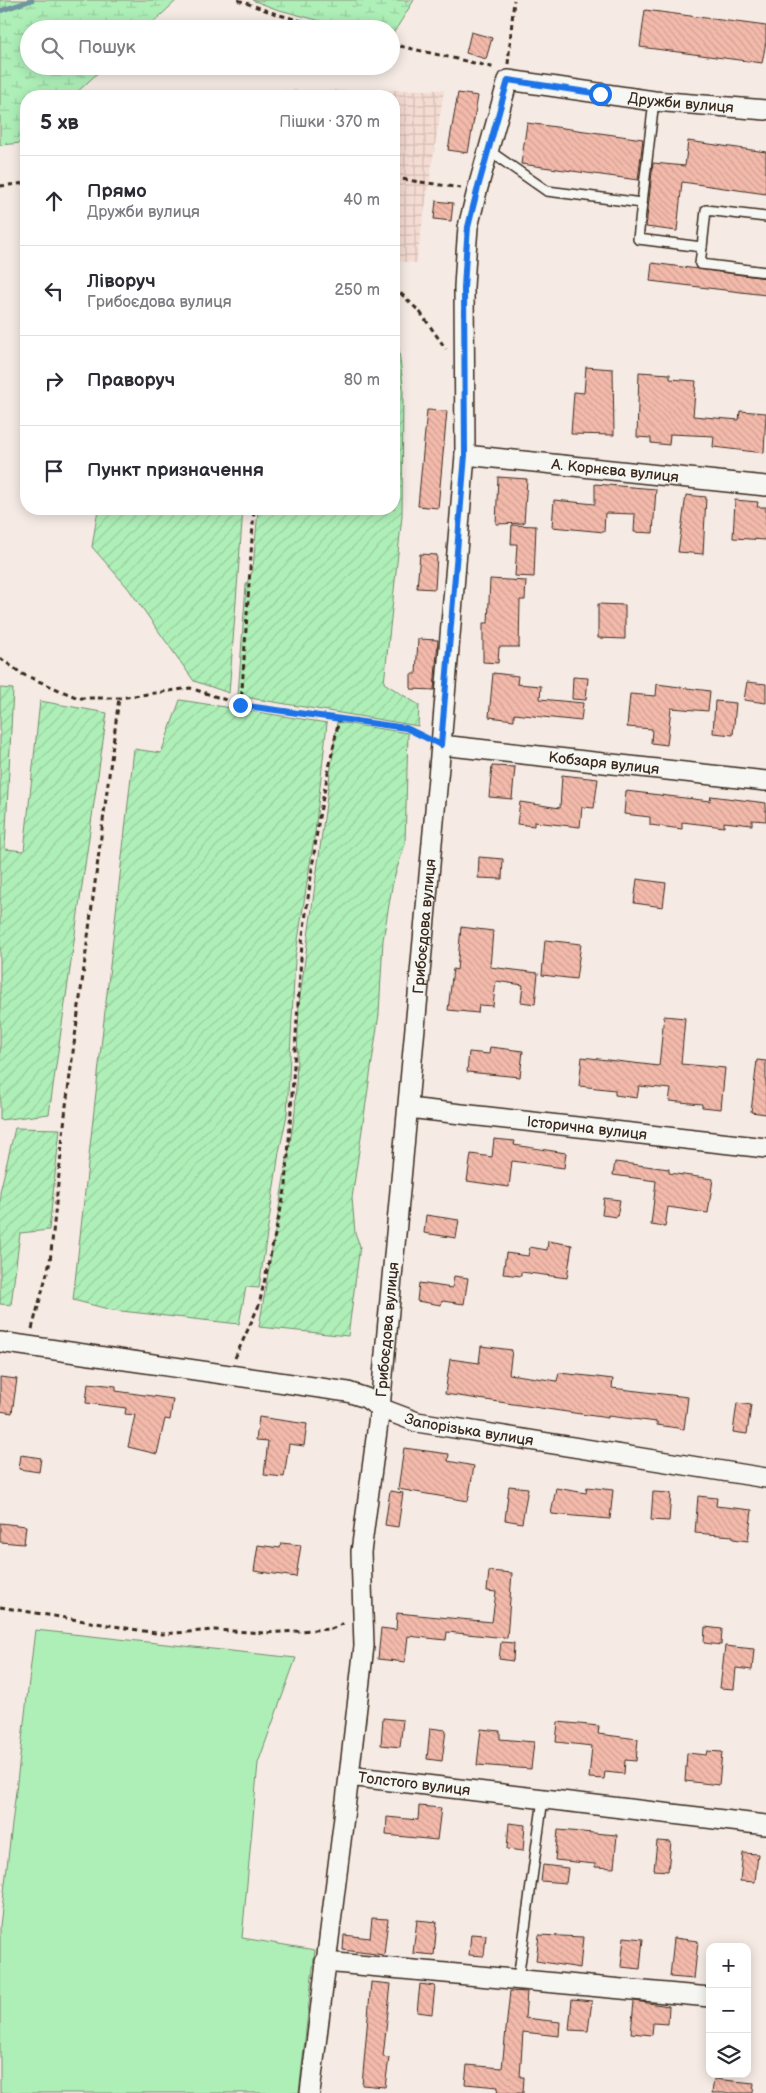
<!DOCTYPE html>
<html lang="uk">
<meta charset="utf-8">
<style>
body{margin:0;font-family:"Balsamiq Sans",sans-serif;background:#f2f2f3;color:#2b2b33}
.controls{position:absolute;right:15px;bottom:15px;display:grid;overflow:hidden;border-radius:10px;box-shadow:0 2px 12px #0003}
.controls button{width:45px;height:45px;display:grid;place-items:center;padding:0;border:0;border-bottom:1px solid #e1e1e2;background:#fff;color:#2b2b33;font:25px sans-serif}
.stop{position:absolute;width:15px;height:15px;margin:-11px;border:4px solid #1a73e8;border-radius:50%;background:#fff}
.stop.end{background:#1a73e8;border-color:#fff;box-shadow:0 1px 5px #0008}
.list{margin:0;padding:0;list-style:none}
h2{display:flex;justify-content:space-between;align-items:center;height:65px;margin:0;padding:0 20px;font-size:21px}
h2 small{font-size:16px;font-weight:400;color:#7c7c81}
.list li{display:grid;grid-template-columns:32px 1fr auto;gap:15px;align-items:center;box-sizing:border-box;height:90px;padding:0 20px;border-top:1px solid #e1e1e2}
.list b{display:block;font-size:19px;white-space:nowrap}
.list p{margin:0;font-size:16px;white-space:nowrap;color:#7c7c81}
.list em{font-size:16px;font-style:normal;color:#7c7c81}
.icon{flex:none;width:28px;height:28px;fill:none;stroke:currentColor;stroke-width:2;stroke-linecap:round;stroke-linejoin:round}
.map{position:relative;flex:none;width:766px;height:2093px;overflow:hidden}
.search{position:absolute;background:#fff;box-shadow:0 2px 12px #0003;left:20px;top:20px;width:380px;height:55px;display:flex;align-items:center;gap:12px;box-sizing:border-box;padding:0 18px;border-radius:28px;color:#7c7c81;font-size:19px}
.panel{position:absolute;background:#fff;box-shadow:0 2px 12px #0003;left:20px;top:90px;width:380px;height:425px;border-radius:20px}
.map>svg:first-child{display:block}
</style>
<div class="map">
<svg width="766" height="2093" viewBox="0 0 766 2093">
<defs>
<pattern id="industrial-grid" width="8" height="8" patternUnits="userSpaceOnUse" patternTransform="scale(1.25)"><rect width="8" height="8" fill="#f4dcd3"/><path d="M0 4h8M4 0v8" fill="none" stroke="#d2bdb5"/></pattern>
<pattern id="wetland-marsh" width="20" height="14" patternUnits="userSpaceOnUse" patternTransform="scale(1.25)"><rect width="20" height="14" fill="#aeefb8"/><path d="M1 5h8M5 5V1M11 12h8M15 12V8" fill="none" stroke="#97cd9e"/></pattern>
<pattern id="garden-furrows" width="10" height="10" patternUnits="userSpaceOnUse" patternTransform="scale(1.25)"><rect width="10" height="10" fill="#aeefb8"/><path d="M-1 1l2-2M0 10L10 0M9 11l2-2" fill="none" stroke="#97cd9e"/></pattern>
<pattern id="building-back-hatch" width="6" height="6" patternUnits="userSpaceOnUse" patternTransform="scale(1.25)"><rect width="6" height="6" fill="#f3baab"/><path d="M-1 5l2 2M0 0l6 6M5-1l2 2" fill="none" stroke="#d1a093"/></pattern>
</defs>
<rect width="100%" height="100%" fill="#f5eae4"/>
<filter id="ink" filterUnits="userSpaceOnUse"><feTurbulence type="fractalNoise" baseFrequency=".02" numOctaves="2"/><feDisplacementMap in="SourceGraphic" scale="10" xChannelSelector="R" yChannelSelector="G"/><feConvolveMatrix kernelMatrix="1 2 1 2 8 2 1 2 1" color-interpolation-filters="sRGB"/></filter>
<g filter="url(#ink)">
<!-- industrial -->
<polygon fill="url(#industrial-grid)" points="281,90 444,90 416,263 394,261 394,96 281,96"/>
<!-- grass -->
<polygon fill="#aeefb8" stroke="#748c6b" points="35,1630 296,1658 258,1763 242,1938 315,1950 299,2093 0,2093 0,1926"/>
<!-- wetland -->
<g fill="url(#wetland-marsh)" stroke="#748c6b">
<polygon points="0,0 177,0 146,29 29,29 29,66 105,66 73,96 26,96 26,139 21,143 0,145"/>
<polygon points="252,0 414,0 391,37 391,29 350,29 276,9"/>
</g>
<!-- garden -->
<g fill="url(#garden-furrows)" stroke="#748c6b">
<polygon points="394,309 403,385 402,516 384,683 419,705 418,726 238,696 246,585 253,569 258,509 394,509"/>
<polygon points="98,509 243,509 229,693 194,681 128,588 92,547"/>
<polygon points="0,688 13,689 5,849 24,851 40,701 107,713 49,1114 0,1120"/>
<polygon points="180,700 327,723 315,832 295,959 287,1115 279,1152 259,1288 246,1287 239,1324 112,1310 73,1300 134,749 161,753"/>
<polygon points="337,722 408,733 405,844 393,881 383,940 379,1014 352,1198 355,1233 360,1246 348,1336 259,1327 295,1112 299,1004"/>
<polygon points="15,1128 60,1129 49,1230 20,1233 11,1305 0,1304 0,1192"/>
</g>
<g fill="none" stroke-linecap="round" stroke-linejoin="round">
<!-- stream -->
<polyline stroke="#70959f" stroke-width="5" points="0,11 32,0"/>
</g>
<!-- building -->
<g fill="url(#building-back-hatch)" stroke="#3b2a1e">
<polygon points="645,10 766,26 766,42 762,63 640,47"/>
<polygon points="471,32 492,38 486,59 466,53"/>
<polygon points="458,93 478,96 468,153 448,150"/>
<polygon points="527,123 643,139 638,180 521,164"/>
<polygon points="688,141 766,152 766,194 682,182 677,231 646,227 653,163 685,166"/>
<polygon points="436,201 453,203 451,221 434,219"/>
<polygon points="652,263 766,278 766,295 650,281"/>
<polygon points="586,367 613,369 614,435 571,434 574,392 584,393"/>
<polygon points="639,372 670,374 670,379 696,381 693,416 739,420 740,411 766,413 764,453 713,447 714,436 670,434 669,445 651,443 651,438 637,437"/>
<polygon points="427,410 447,411 438,508 418,506"/>
<polygon points="498,477 527,479 524,523 496,524"/>
<polygon points="595,484 656,489 653,533 634,532 635,514 605,513 604,532 552,527 554,500 595,504"/>
<polygon points="686,495 706,497 703,554 678,552"/>
<polygon points="735,500 758,502 757,507 766,507 766,540 733,538"/>
<polygon points="512,525 536,526 534,577 515,576 517,544 511,544"/>
<polygon points="420,554 437,555 435,589 417,588"/>
<polygon points="490,579 526,581 525,600 520,600 519,647 499,647 498,663 483,662 483,623 488,623"/>
<polygon points="598,604 625,605 625,639 598,638"/>
<polygon points="418,639 438,640 434,690 411,689 411,674 416,674"/>
<polygon points="493,673 518,676 517,684 541,686 540,699 583,703 581,721 514,714 514,720 489,717"/>
<polygon points="573,677 588,678 586,700 572,699"/>
<polygon points="747,682 766,684 766,703 744,700"/>
<polygon points="657,684 710,691 708,711 671,708 667,745 651,743 652,729 627,727 630,694 656,696"/>
<polygon points="715,701 736,703 733,735 713,733"/>
<polygon points="492,766 515,767 512,799 489,797"/>
<polygon points="562,775 598,779 594,808 582,807 580,827 534,822 534,826 517,824 520,802 560,808"/>
<polygon points="626,791 710,801 711,796 766,803 766,821 752,820 752,825 724,822 724,827 682,822 682,829 650,825 650,817 624,814"/>
<polygon points="479,857 503,859 502,879 478,878"/>
<polygon points="637,879 666,883 663,907 634,903"/>
<polygon points="461,927 493,931 490,967 538,973 535,1004 521,1002 523,985 496,981 493,1006 479,1005 478,1013 448,1010 453,969 457,970"/>
<polygon points="545,940 581,944 576,979 542,975"/>
<polygon points="664,1016 685,1018 681,1064 725,1068 721,1109 702,1107 702,1104 669,1101 671,1089 639,1086 637,1098 615,1095 615,1090 579,1086 582,1057 659,1066"/>
<polygon points="490,1047 523,1051 520,1077 467,1072 469,1052 489,1054"/>
<polygon points="757,1060 766,1061 766,1114 751,1112"/>
<polygon points="494,1139 515,1141 514,1145 566,1153 564,1168 512,1161 509,1187 467,1181 471,1154 492,1157"/>
<polygon points="615,1162 669,1169 669,1173 713,1179 708,1213 668,1207 665,1227 651,1225 656,1181 613,1175"/>
<polygon points="604,1198 620,1200 617,1217 602,1215"/>
<polygon points="426,1215 459,1220 456,1238 424,1233"/>
<polygon points="548,1241 572,1245 567,1278 521,1272 521,1276 503,1274 506,1253 528,1256 530,1247 547,1250"/>
<polygon points="454,1276 468,1278 464,1304 442,1301 441,1305 417,1301 419,1283 452,1288"/>
<polygon points="481,1346 512,1350 509,1374 557,1381 559,1373 588,1376 613,1379 612,1388 688,1397 684,1429 657,1425 657,1422 608,1416 608,1418 445,1394 450,1359 479,1363"/>
<polygon points="0,1377 17,1379 12,1413 0,1411"/>
<polygon points="88,1383 116,1386 116,1391 173,1399 170,1420 165,1419 157,1454 128,1447 135,1415 125,1414 126,1408 86,1403"/>
<polygon points="737,1403 751,1405 747,1434 733,1432"/>
<polygon points="259,1417 307,1424 304,1446 289,1444 284,1477 264,1475 268,1441 256,1440"/>
<polygon points="404,1448 449,1454 448,1461 474,1466 468,1501 398,1489"/>
<polygon points="21,1455 41,1458 39,1472 19,1469"/>
<polygon points="509,1486 528,1488 522,1523 505,1520"/>
<polygon points="587,1487 613,1490 610,1519 551,1514 556,1488 586,1493"/>
<polygon points="390,1491 403,1493 398,1527 385,1525"/>
<polygon points="653,1492 671,1493 669,1521 651,1520"/>
<polygon points="698,1496 717,1498 716,1506 752,1510 748,1541 733,1539 733,1536 695,1533"/>
<polygon points="0,1523 26,1526 24,1544 0,1542"/>
<polygon points="281,1543 301,1545 296,1577 254,1571 258,1545 280,1548"/>
<polygon points="489,1571 512,1573 507,1638 447,1632 446,1640 408,1636 405,1662 378,1659 381,1628 396,1630 397,1613 492,1622 496,1592 487,1591"/>
<polygon points="705,1627 722,1629 721,1645 704,1643"/>
<polygon points="501,1642 514,1643 513,1661 499,1659"/>
<polygon points="725,1646 754,1649 752,1670 736,1668 734,1689 720,1688"/>
<polygon points="383,1718 403,1720 400,1747 381,1745"/>
<polygon points="558,1722 599,1726 598,1734 638,1739 636,1761 625,1760 624,1774 605,1772 604,1779 589,1778 592,1746 556,1742"/>
<polygon points="430,1728 446,1730 442,1761 427,1759"/>
<polygon points="481,1729 500,1731 500,1739 534,1742 531,1769 477,1765"/>
<polygon points="707,1751 722,1752 719,1785 685,1781 687,1753 706,1755"/>
<polygon points="419,1806 441,1808 437,1840 386,1835 387,1817 418,1820"/>
<polygon points="509,1823 525,1825 523,1851 507,1849"/>
<polygon points="558,1830 617,1835 614,1868 595,1867 595,1864 555,1860"/>
<polygon points="657,1841 671,1842 668,1871 654,1870"/>
<polygon points="743,1853 758,1854 755,1882 740,1881"/>
<polygon points="543,1865 568,1868 566,1883 541,1881"/>
<polygon points="372,1918 388,1919 384,1955 343,1950 344,1935 370,1938"/>
<polygon points="417,1920 437,1922 434,1955 413,1953"/>
<polygon points="471,1934 486,1935 484,1956 469,1955"/>
<polygon points="539,1935 583,1937 580,1968 536,1961"/>
<polygon points="624,1937 643,1939 640,1969 621,1967"/>
<polygon points="674,1938 698,1941 694,1979 670,1977"/>
<polygon points="371,1982 391,1984 383,2057 389,2058 385,2087 362,2085"/>
<polygon points="420,1984 435,1986 432,2014 417,2012"/>
<polygon points="510,1991 527,1992 525,2018 560,2022 559,2036 523,2032 520,2077 524,2077 523,2093 497,2093 498,2087 465,2084 467,2065 502,2068"/>
<polygon points="572,1999 592,2001 588,2031 569,2030"/>
<polygon points="634,2001 669,2006 668,2024 653,2023 652,2035 631,2033"/>
<polygon points="714,2079 754,2083 753,2093 712,2093"/>
</g>
<g fill="none" stroke-linecap="round" stroke-linejoin="round">
<defs>
<g id="lane">
<polyline points="488,150 547,191 642,203 638,239 702,247 706,210 766,217"/>
<polyline points="642,203 654,101"/>
<polyline points="702,247 700,264 766,272"/>
<polyline points="518,1979 543,1799"/>
</g>
<g id="street">
<path id="s1" d="M465 455 766 486"/>
<path id="s2" d="M441 745 766 781"/>
<path id="s3" d="M408 1108 766 1148"/>
<path id="s4" d="M0 1342 348 1392 366 1398 380 1408 417 1422 766 1478"/>
<path id="s5" d="M349 1776 364 1646 361 1552 380 1408 441 745 465 455 464 287 466 254 468 227 477 191 508 80 654 101 766 110"/>
<polyline points="325,1962 710,1997"/>
<path id="s6" d="M310 2093 349 1776 766 1825"/>
</g>
</defs>
<!-- lane casing -->
<use href="#lane" stroke="#3b2a1e" stroke-width="12"/>
<!-- street casing -->
<use href="#street" stroke="#3b2a1e" stroke-width="22"/>
<!-- path -->
<g stroke="#3b2a1e" stroke-width="3" stroke-dasharray="5 4" stroke-linecap="butt">
<polyline points="238,0 276,14 331,29"/>
<polyline points="391,44 496,68"/>
<polyline points="508,64 514,0"/>
<polyline points="394,178 461,188"/>
<polyline points="0,186 26,183"/>
<polyline points="394,287 420,312 446,349"/>
<polyline points="0,658 22,674 78,698 119,698 190,688 241,705 407,728 425,737"/>
<polyline points="241,705 254,509"/>
<polyline points="32,1329 50,1262 66,1106 119,698"/>
<polyline points="235,1358 259,1305 286,1186 302,943 319,817 339,719"/>
<polyline points="0,1607 162,1634 214,1630 265,1633 331,1629 345,1623"/>
</g>
<!-- lane -->
<use href="#lane" stroke="#f6f6f2" stroke-width="9"/>
<!-- street -->
<use href="#street" stroke="#f6f6f2" stroke-width="19"/>
</g>
</g>
<g fill="none" stroke-linecap="round" stroke-linejoin="round" filter="url(#ink)">
<!-- route -->
<polyline stroke="#1a73e8" stroke-width="6" points="240,705 406,728 441,745 465,455 464,288 466,254 468,227 477,191 508,80 600,94"/>
</g>
<g text-anchor="middle" stroke-width="4" stroke-linejoin="round" paint-order="stroke">
<!-- street labels -->
<g font-size="15" fill="#3b2a1e" stroke="#f6f6f2">
<text dy="5" stroke="none"><textPath href="#s5" startOffset="1882">Дружби вулиця</textPath></text>
<text dy="5" stroke="none"><textPath href="#s1" startOffset="151">А. Корнєва вулиця</textPath></text>
<text dy="5" stroke="none"><textPath href="#s2" startOffset="164">Кобзаря вулиця</textPath></text>
<text dy="5" stroke="none"><textPath href="#s5" startOffset="854">Грибоєдова вулиця</textPath></text>
<text dy="5" stroke="none"><textPath href="#s3" startOffset="180">Історична вулиця</textPath></text>
<text dy="5" stroke="none"><textPath href="#s5" startOffset="449">Грибоєдова вулиця</textPath></text>
<text dy="5" stroke="none"><textPath href="#s4" startOffset="480">Запорізька вулиця</textPath></text>
<text dy="5" stroke="none"><textPath href="#s6" startOffset="385">Толстого вулиця</textPath></text>
</g>
</g>
</svg>
<div class="controls">
<button>+</button>
<button>−</button>
<button><svg class="icon" aria-label="layers" viewBox="0 0 24 24"><path d="M12 4l9 5-9 5-9-5zM3 14l9 5 9-5"/></svg></button>
</div>
<div class="stop" style="left:600px;top:94px"></div>
<div class="stop end" style="left:240px;top:705px"></div>
<div class="search"><svg class="icon" aria-label="search" viewBox="0 0 24 24"><circle cx="10" cy="10" r="6"/><path d="M15 15l6 6"/></svg>Пошук</div>
<section class="panel">
<h2>5 хв<small>Пішки · 370 m</small></h2>
<ul class="list">
<li><svg class="icon" aria-label="ahead" viewBox="0 0 24 24"><path d="M12 20V5M6 11l6-6 6 6"/></svg><div><b>Прямо</b><p>Дружби вулиця</p></div><em>40 m</em></li>
<li><svg class="icon" aria-label="left" viewBox="0 0 24 24"><path d="M17 20v-9H6M10 6l-5 5 5 5"/></svg><div><b>Ліворуч</b><p>Грибоєдова вулиця</p></div><em>250 m</em></li>
<li><svg class="icon" aria-label="right" viewBox="0 0 24 24"><path d="M7 20v-9h11M14 6l5 5-5 5"/></svg><div><b>Праворуч</b></div><em>80 m</em></li>
<li><svg class="icon" aria-label="arrive" viewBox="0 0 24 24"><path d="M6 21V4h12l-3 4 3 4H6"/></svg><div><b>Пункт призначення</b></div></li>
</ul>
</section>
</div>
